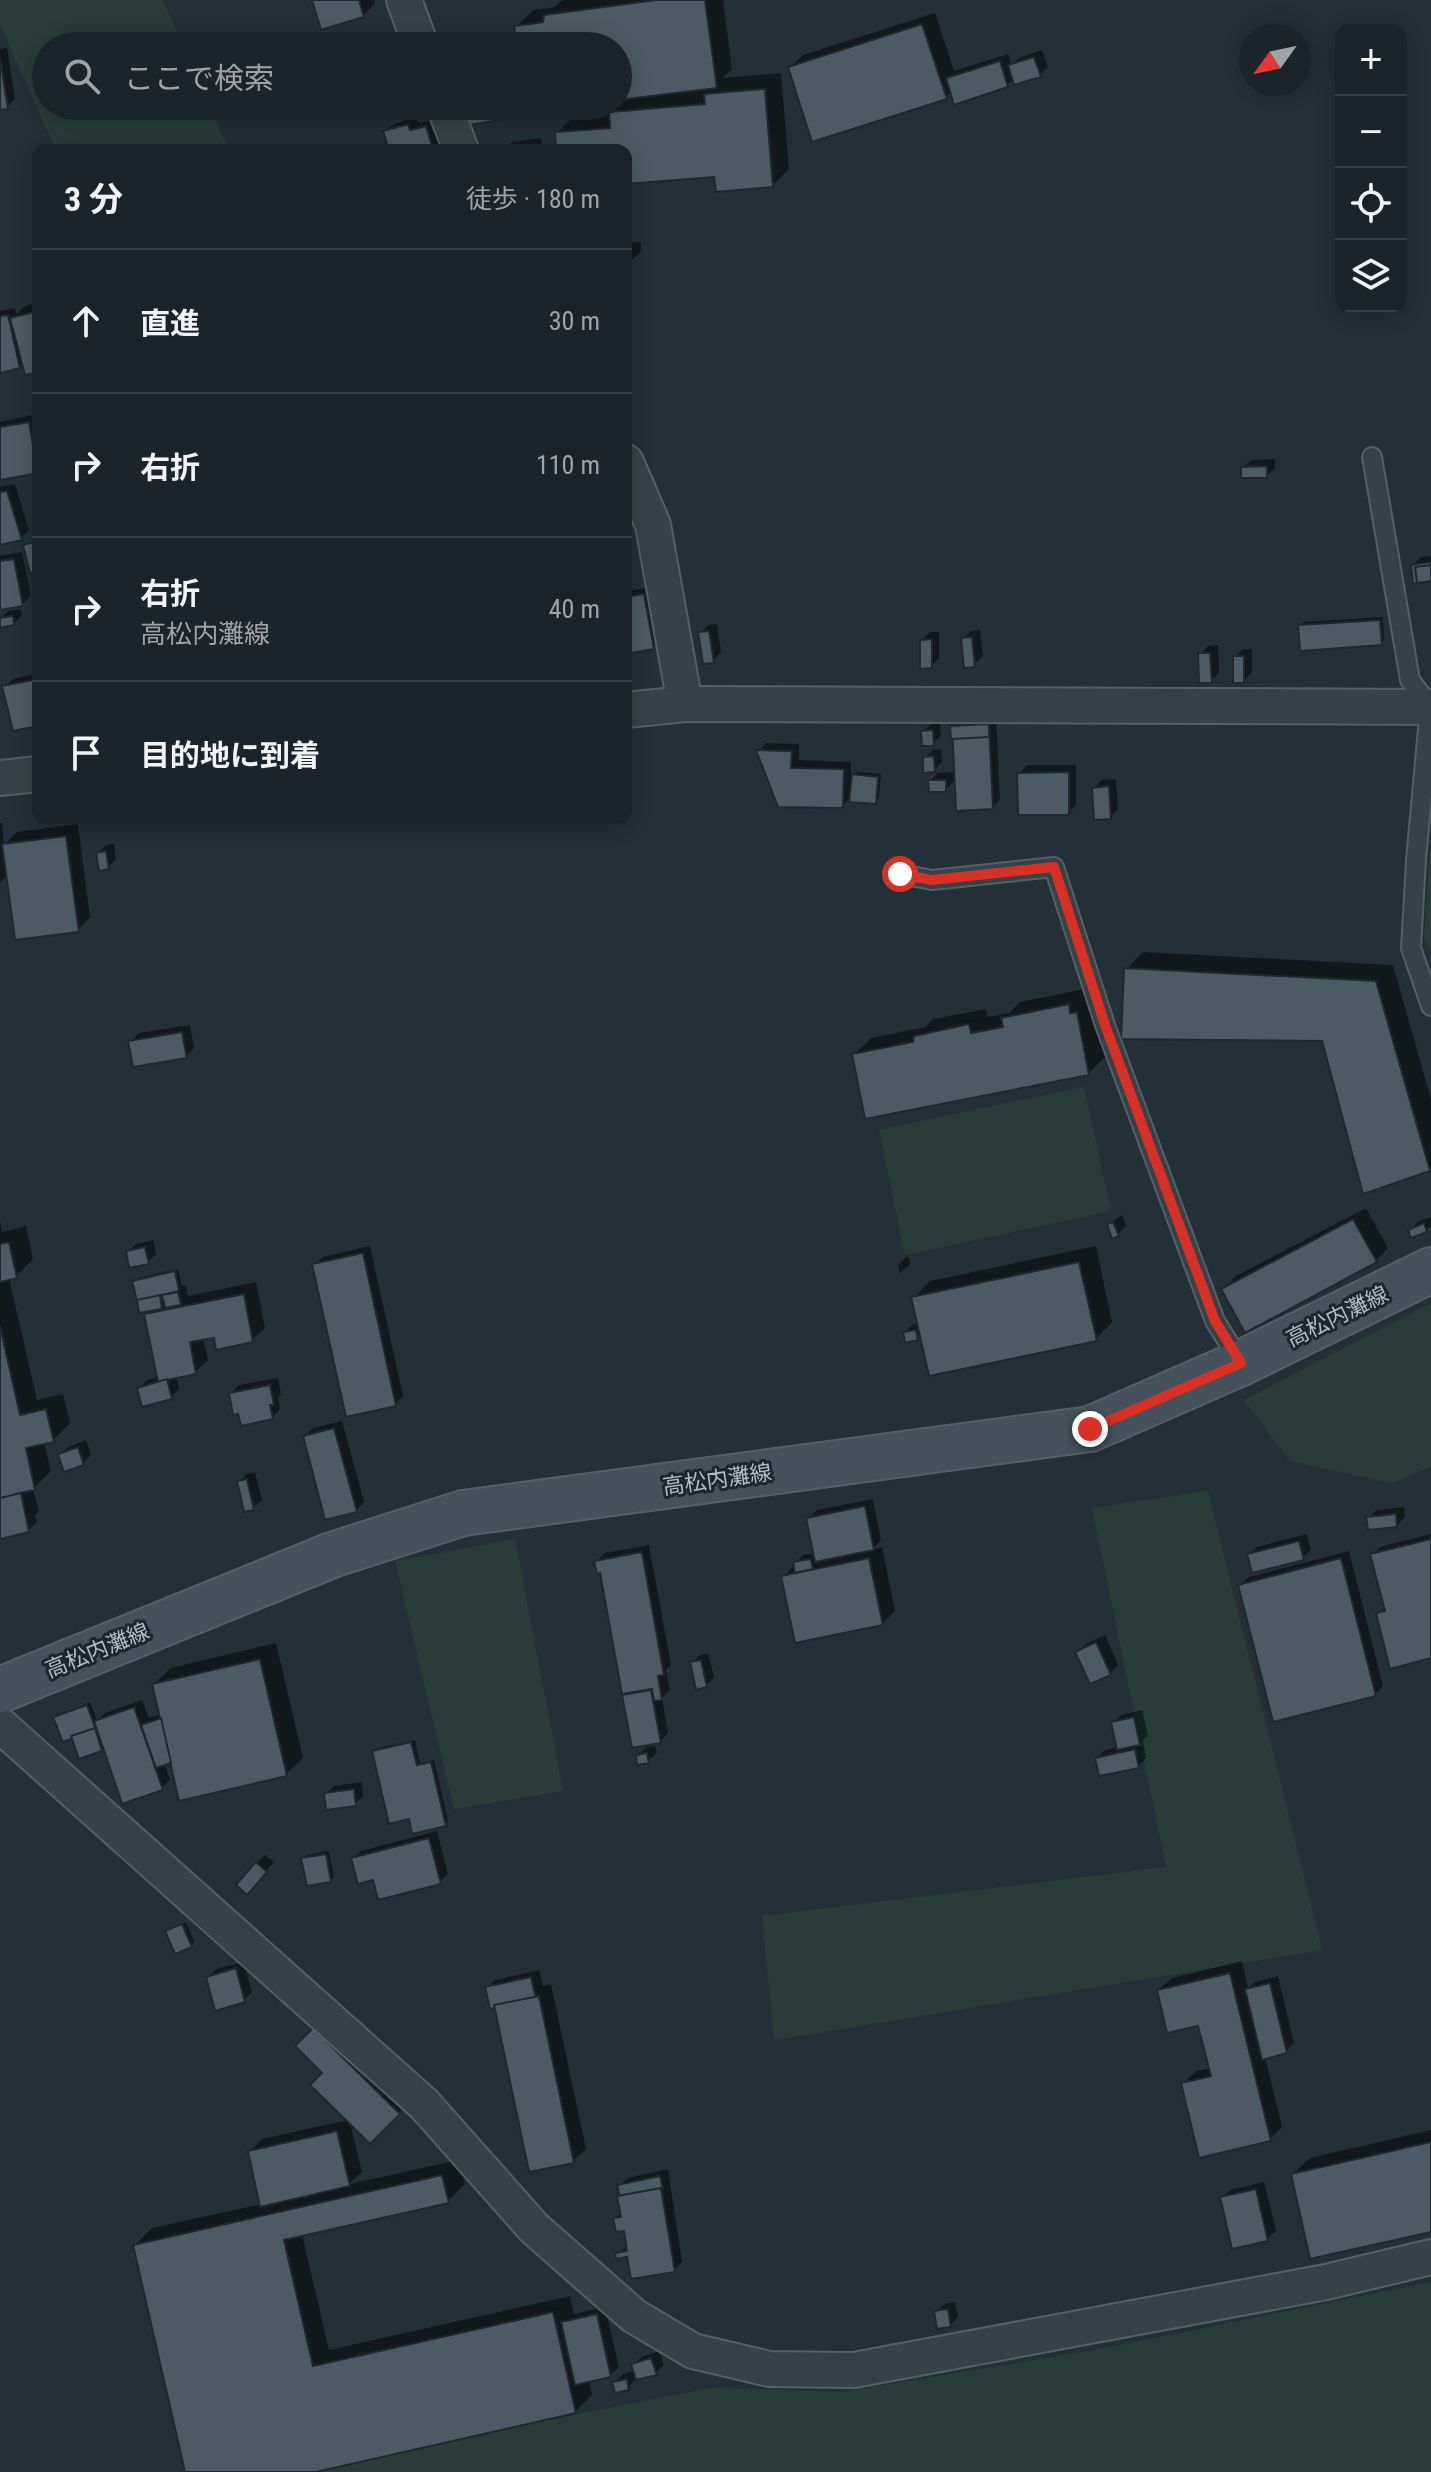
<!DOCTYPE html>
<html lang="ja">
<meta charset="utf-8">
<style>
body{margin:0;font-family:"Roboto Condensed","Noto Sans JP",sans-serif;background:#273036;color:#f1f3f6}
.controls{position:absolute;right:24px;top:24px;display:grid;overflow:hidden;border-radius:16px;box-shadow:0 4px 20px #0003}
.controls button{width:72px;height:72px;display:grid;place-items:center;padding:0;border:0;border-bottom:2px solid #384147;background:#1a242a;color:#f1f3f6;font:40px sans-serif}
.compass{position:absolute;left:1239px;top:24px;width:72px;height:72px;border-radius:50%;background:#1a242a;box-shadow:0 4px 20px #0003;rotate:237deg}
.stop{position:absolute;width:24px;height:24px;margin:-18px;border:6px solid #d93025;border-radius:50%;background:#fff}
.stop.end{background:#d93025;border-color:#fff;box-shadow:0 2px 8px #0008}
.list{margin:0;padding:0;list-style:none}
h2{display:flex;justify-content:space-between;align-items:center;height:104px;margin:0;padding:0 32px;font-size:34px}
h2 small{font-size:26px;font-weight:400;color:#9fa4a8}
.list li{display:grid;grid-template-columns:52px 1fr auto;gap:24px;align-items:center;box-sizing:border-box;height:144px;padding:0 32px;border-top:2px solid #384147}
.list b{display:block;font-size:30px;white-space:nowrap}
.list p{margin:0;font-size:26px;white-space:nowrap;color:#9fa4a8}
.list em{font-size:26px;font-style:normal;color:#9fa4a8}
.icon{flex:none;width:44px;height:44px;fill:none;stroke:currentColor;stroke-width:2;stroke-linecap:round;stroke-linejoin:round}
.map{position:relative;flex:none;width:1431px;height:2472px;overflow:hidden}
.search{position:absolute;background:#1a242a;box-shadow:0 4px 20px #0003;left:32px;top:32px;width:600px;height:88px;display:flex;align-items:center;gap:20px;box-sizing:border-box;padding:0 28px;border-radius:44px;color:#9fa4a8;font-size:30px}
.panel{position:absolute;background:#1a242a;box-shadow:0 4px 20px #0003;left:32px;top:144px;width:600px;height:680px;border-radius:16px}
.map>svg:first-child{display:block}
</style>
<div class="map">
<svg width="1431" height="2472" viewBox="0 0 1431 2472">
<rect width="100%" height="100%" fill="#233038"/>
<!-- green -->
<g fill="#283d39">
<polygon points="0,0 163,0 183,46 46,46 46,106 209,106 229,150 56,150 0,25"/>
<polygon points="1431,836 1431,953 1424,938"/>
<polygon points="1084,1087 1111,1211 905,1255 879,1130"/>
<polygon points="1431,1303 1431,1467 1392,1483 1290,1461 1244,1400"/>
<polygon points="1208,1491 1322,1950 774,2040 762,1916 1166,1867 1092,1508"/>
<polygon points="515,1539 563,1791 454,1809 395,1561"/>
<polygon points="1431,2282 1431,2472 278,2472 712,2388 844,2392 1100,2349"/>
</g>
<!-- shadow -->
<g fill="#0007" fill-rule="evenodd">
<polygon points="314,0 374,0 375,3 363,16"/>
<polygon points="562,0 723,0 732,69 723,78 781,73 789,169 772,186 715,175 626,182 626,150 558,150 557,133 574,116 610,113 626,97 618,98 618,46 519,46 516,27 533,10 555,7"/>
<polygon points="935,13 954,71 1008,54 1011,65 1019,58 1042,50 1048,67 1040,75 1014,78 1007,86 952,91 946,97 790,68 803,55"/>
<polygon points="376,32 380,46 324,46"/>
<polygon points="7,48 15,99 7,107 0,108 0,49"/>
<polygon points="416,117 418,123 434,119 443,150 391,150 385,132 394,124"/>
<polygon points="541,138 543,150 505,150 512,142"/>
<polygon points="626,242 641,242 641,251 633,259 626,259"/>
<polygon points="38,302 38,370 23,362 18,367 0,371 0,311 15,308 17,314 25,306"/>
<polygon points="37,414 38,471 0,478 0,422"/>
<polygon points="1275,459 1275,468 1266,476 1243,468 1251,460"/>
<polygon points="15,484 29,530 21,538 0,543 0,487"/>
<polygon points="22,552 31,596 22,604 0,608 0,556"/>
<polygon points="1431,556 1431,579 1413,565 1421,557"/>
<polygon points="651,587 661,639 653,647 626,652 626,591"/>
<polygon points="20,609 22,615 14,623 0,619 8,611"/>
<polygon points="1383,617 1384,640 1381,643 1300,626 1304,622"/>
<polygon points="717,624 721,652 713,661 700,633 708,625"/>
<polygon points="980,630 983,656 974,665 963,639 971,631"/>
<polygon points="930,632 939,632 939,658 931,666 922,640"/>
<polygon points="1218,645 1219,673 1211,681 1200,654 1208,646"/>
<polygon points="1243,649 1252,649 1252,672 1244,681 1235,657"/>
<polygon points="38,673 38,724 5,687 13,679"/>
<polygon points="996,716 1000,799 992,807 956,779 945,790 930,781 938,773 956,772 954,726 962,717"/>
<polygon points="932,723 940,723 941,735 933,744 923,731"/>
<polygon points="766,743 799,744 799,760 851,762 851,778 857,772 881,774 879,798 875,802 852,796 842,806 758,751"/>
<polygon points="941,749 942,762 934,770 925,758 933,750"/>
<polygon points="1027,765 1076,765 1076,805 1068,813 1019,774"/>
<polygon points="1116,779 1118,809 1110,817 1094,788 1102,780"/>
<polygon points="0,823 2,823 4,845 17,832 78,824 90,917 78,930 8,875 0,883"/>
<polygon points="114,844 116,859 108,868 98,853 106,845"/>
<polygon points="1143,952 1393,965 1431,1099 1431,1167 1429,1169 1323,1039 1126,969"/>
<polygon points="1085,989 1087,998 1093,996 1105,1057 1088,1074 854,1055 871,1038 925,1027 933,1019 986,1009 988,1017 1009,1013 1020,1002"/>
<polygon points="190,1025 194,1048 186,1056 131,1041 139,1033"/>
<polygon points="1366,1208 1388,1248 1376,1261 1223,1289 1236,1276"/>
<polygon points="1122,1215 1126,1226 1118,1234 1109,1224"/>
<polygon points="1431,1217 1431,1225 1426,1230 1410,1230 1418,1222"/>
<polygon points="0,1221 2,1232 26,1226 33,1259 16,1276 9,1278 37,1400 63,1394 70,1423 53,1440 44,1442 51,1471 33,1489 39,1512 35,1515 37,1522 28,1531 0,1533"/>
<polygon points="153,1240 156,1254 148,1262 128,1252 136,1244"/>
<polygon points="370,1246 403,1396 395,1404 314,1265 323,1257"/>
<polygon points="1096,1246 1112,1322 1096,1339 921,1334 917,1338 905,1333 913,1324 919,1323 914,1298 930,1281"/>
<polygon points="906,1257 909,1257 910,1264 900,1273 898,1266"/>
<path d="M178 1269 182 1286 186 1285 188 1296 256 1282 265 1328 252 1340 215 1336 203 1338 208 1360 195 1372 176 1376 179 1389 171 1397 139 1389 147 1380 159 1377 146 1314 152 1309 134 1282 138 1278ZM160 1285 163 1301H159Z"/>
<polygon points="278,1378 281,1395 278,1398 280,1409 272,1418 231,1394 239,1385"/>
<polygon points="342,1421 364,1502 356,1511 305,1436 313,1428"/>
<polygon points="86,1440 91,1455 83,1463 60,1455 68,1447"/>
<polygon points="255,1472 262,1500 253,1508 239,1482 247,1474"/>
<polygon points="873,1499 881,1540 873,1549 882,1547 895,1611 882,1624 784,1577 803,1555 815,1553 808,1519 817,1510"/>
<polygon points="1404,1507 1405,1517 1397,1525 1368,1518 1377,1510"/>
<polygon points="1307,1534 1311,1550 1302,1558 1249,1555 1257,1547"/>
<polygon points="1431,1534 1431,1656 1378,1614 1386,1606 1372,1555 1380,1547"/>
<polygon points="649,1545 671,1665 666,1670 670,1690 662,1698 668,1733 660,1741 633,1746 602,1571 597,1561 605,1553"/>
<polygon points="1349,1551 1383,1686 1375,1694 1240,1585 1249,1577"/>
<polygon points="1105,1635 1118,1665 1110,1673 1077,1652 1086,1644"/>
<polygon points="276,1643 303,1758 286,1774 172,1761 164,1763 170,1780 162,1788 105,1746 101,1749 73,1736 56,1718 90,1702 97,1721 105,1713 142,1700 149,1718 161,1714 154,1684 171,1668"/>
<polygon points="708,1653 714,1677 706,1686 692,1663 700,1655"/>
<polygon points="1142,1710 1148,1735 1143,1740 1146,1758 1138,1766 1097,1758 1105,1750 1118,1747 1113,1723 1121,1715"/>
<polygon points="415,1740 420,1763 434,1760 448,1821 445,1825 410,1817 375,1751 378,1748"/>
<polygon points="655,1746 657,1753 648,1761 638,1756 646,1747"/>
<polygon points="362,1782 363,1796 355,1804 326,1794 334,1786"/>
<polygon points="437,1831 448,1874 440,1882 374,1877 353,1859 361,1851"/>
<polygon points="329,1851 334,1877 330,1880 303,1859 307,1855"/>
<polygon points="265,1855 274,1862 255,1884 257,1863"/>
<polygon points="186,1922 194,1942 191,1946 168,1931"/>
<polygon points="1242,1961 1248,1988 1255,1982 1278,1976 1294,2043 1286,2051 1265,2057 1282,2127 1270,2139 1183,2084 1196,2071 1211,2068 1200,2023 1159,1990 1172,1978"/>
<polygon points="244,1962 252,1992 244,2000 208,1977 216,1969"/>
<polygon points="539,1970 543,1986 551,1984 586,2149 573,2161 487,1988 495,1980"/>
<polygon points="326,2017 411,2100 370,2142 350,2122 362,2172 349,2184 459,2160 465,2184 448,2201 302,2234 329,2350 570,2296 574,2314 605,2307 619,2367 610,2375 589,2380 592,2395 575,2412 307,2472 187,2472 135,2245 152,2228 262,2204 250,2152 262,2139 348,2120 325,2073 298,2046"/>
<polygon points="1431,2130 1431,2230 1293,2174 1310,2158"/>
<polygon points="668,2169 682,2262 674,2270 629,2255 618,2254 628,2245 626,2229 615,2219 622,2212 619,2186 628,2178"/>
<polygon points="1264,2182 1276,2231 1267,2239 1222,2198 1230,2190"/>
<polygon points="955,2302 958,2317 950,2325 936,2312 945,2304"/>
<polygon points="659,2351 664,2365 655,2373 636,2378 628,2388 614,2383 623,2374 635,2371 633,2365 642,2357"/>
</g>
<!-- building -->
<g fill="#4c5b63" stroke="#1e292f" stroke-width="2">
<polygon points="312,0 359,0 364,17 321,30"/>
<polygon points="656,0 705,0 717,88 618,100 618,46 517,46 514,26 543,22 544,15"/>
<polygon points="922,24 947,99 812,142 788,67"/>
<polygon points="368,39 370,46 341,46"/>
<polygon points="1034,57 1041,77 1014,85 1008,65"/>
<polygon points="0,58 8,109 0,110"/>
<polygon points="1000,61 1008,87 954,105 946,78"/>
<polygon points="765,89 773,187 716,192 714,177 626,184 626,150 556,150 555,132 610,128 609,112 705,104 704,94"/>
<polygon points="466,106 539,106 540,114 468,125"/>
<polygon points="408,124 410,130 426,126 433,150 389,150 383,131"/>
<polygon points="38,311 38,372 25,375 10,318"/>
<polygon points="8,315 20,368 0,373 0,316"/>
<polygon points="29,422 38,473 0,480 0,427"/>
<polygon points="1267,466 1267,478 1241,478 1241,467"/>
<polygon points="7,491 22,540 0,545 0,492"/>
<polygon points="38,541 38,571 30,573 23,545"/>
<polygon points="14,559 23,606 0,610 0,561"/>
<polygon points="1431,562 1431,581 1413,584 1411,565"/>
<polygon points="1431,565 1431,581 1417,583 1415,567"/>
<polygon points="644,594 654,649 626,654 626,597"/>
<polygon points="13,616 14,625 0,628 0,618"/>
<polygon points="1380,620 1382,645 1300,651 1298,625"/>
<polygon points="709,631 714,663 703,664 698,632"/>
<polygon points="972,637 975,667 964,668 961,638"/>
<polygon points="932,639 932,668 920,669 920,640"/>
<polygon points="1198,653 1210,653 1212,683 1199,683"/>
<rect x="1233" y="656" width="11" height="27"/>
<polygon points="38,679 38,726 13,731 2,686"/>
<polygon points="989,723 993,809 956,811 952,725"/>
<polygon points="989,724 989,737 951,739 950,726"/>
<polygon points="933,730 934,746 922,746 921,731"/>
<polygon points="756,750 792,751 791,768 844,769 843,808 778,807"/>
<polygon points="934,756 935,772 923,773 923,757"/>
<polygon points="1069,772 1069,815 1018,815 1017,773"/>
<polygon points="852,774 878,777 876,804 849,802"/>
<polygon points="928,780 946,780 946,792 929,792"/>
<polygon points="1109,786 1111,819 1094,820 1092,788"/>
<polygon points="66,836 79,932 15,940 2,844"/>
<polygon points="106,851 109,869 99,871 96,853"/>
<polygon points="1124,968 1376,981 1430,1171 1363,1194 1322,1041 1121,1039"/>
<polygon points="1069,1004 1070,1013 1077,1012 1089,1075 865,1119 852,1054 913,1042 914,1036 969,1024 971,1033 1003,1027 1001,1018"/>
<polygon points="182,1032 187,1058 133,1067 128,1041"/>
<polygon points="1353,1219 1377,1262 1245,1333 1221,1289"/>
<polygon points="1113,1222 1119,1236 1112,1239 1107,1224"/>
<polygon points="1424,1223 1427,1232 1411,1238 1408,1230"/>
<polygon points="9,1242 17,1278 0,1282 0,1244"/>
<polygon points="145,1247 149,1264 129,1268 126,1251"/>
<polygon points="363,1253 396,1406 346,1417 312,1264"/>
<polygon points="1079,1262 1097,1341 929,1376 911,1297"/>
<polygon points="175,1271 179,1291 137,1301 132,1281"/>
<polygon points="178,1292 181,1305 165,1308 162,1295"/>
<polygon points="244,1294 253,1342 216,1350 214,1338 190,1342 196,1374 158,1382 144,1314"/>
<polygon points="160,1295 162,1309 139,1313 137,1300"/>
<polygon points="0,1326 20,1415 46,1409 54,1442 26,1448 35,1490 15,1494 23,1530 0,1535"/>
<polygon points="916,1330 918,1340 905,1343 903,1332"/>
<polygon points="167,1379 172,1399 142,1407 137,1388"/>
<polygon points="270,1385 274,1405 270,1405 273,1419 241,1426 238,1414 233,1415 229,1393"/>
<polygon points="334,1428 357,1512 325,1520 303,1436"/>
<polygon points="78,1447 84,1465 64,1472 58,1454"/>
<polygon points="247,1479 254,1510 244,1512 237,1481"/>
<polygon points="21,1493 29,1532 0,1539 0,1498"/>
<polygon points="865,1506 874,1550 815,1562 806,1518"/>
<polygon points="1396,1514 1397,1527 1368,1530 1366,1517"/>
<polygon points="1431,1539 1431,1658 1390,1669 1376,1613 1385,1611 1370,1554"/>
<polygon points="1299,1541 1304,1560 1252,1573 1247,1554"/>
<polygon points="642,1552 664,1675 658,1676 662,1700 654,1701 652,1689 622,1694 600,1573 597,1574 594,1561"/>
<polygon points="869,1558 883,1625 795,1643 781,1576"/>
<polygon points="1341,1558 1376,1696 1273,1722 1238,1585"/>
<polygon points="811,1559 813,1569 795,1573 793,1562"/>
<polygon points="1096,1642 1111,1675 1090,1684 1075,1652"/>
<polygon points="260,1659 287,1776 179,1801 152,1684"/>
<polygon points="701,1660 707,1687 696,1690 690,1662"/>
<polygon points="651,1690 661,1743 632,1748 622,1695"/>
<polygon points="87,1705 96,1730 63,1742 53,1717"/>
<polygon points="134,1707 163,1790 122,1804 94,1721"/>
<polygon points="1134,1717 1140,1745 1117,1750 1111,1722"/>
<polygon points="161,1718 171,1763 156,1768 141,1725"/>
<polygon points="95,1728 102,1751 79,1759 71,1736"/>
<polygon points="411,1742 417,1765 431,1762 446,1826 412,1834 409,1819 389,1824 372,1751"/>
<polygon points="1135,1749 1139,1768 1099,1776 1095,1758"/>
<polygon points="647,1753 649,1763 637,1765 636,1755"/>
<polygon points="354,1789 356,1806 326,1810 324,1793"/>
<polygon points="429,1838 441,1884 378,1900 373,1880 358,1884 351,1858"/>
<polygon points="326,1854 331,1882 307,1886 301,1858"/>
<polygon points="256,1862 267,1872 247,1895 236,1885"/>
<polygon points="182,1924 192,1947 175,1954 165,1931"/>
<polygon points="236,1968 245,2002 215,2011 206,1977"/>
<polygon points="1230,1973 1271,2141 1199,2158 1181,2083 1211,2076 1198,2026 1167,2033 1157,1990"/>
<polygon points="531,1977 536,1999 490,2009 485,1987"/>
<polygon points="1270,1983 1287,2053 1262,2060 1245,1989"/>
<polygon points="539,1996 574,2163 529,2172 494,2005"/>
<polygon points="313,2028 400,2114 370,2144 310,2085 322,2073 295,2046"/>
<polygon points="337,2131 350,2186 260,2207 248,2151"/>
<polygon points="1431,2142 1431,2232 1310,2259 1291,2174"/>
<polygon points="442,2175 449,2203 284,2240 313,2366 553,2312 576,2413 316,2472 185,2472 133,2245"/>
<polygon points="660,2176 663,2189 620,2198 617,2185"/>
<polygon points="661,2188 675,2272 631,2279 627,2257 616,2259 615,2253 627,2251 624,2231 616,2232 613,2218 621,2217 617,2196"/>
<polygon points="1256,2189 1268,2241 1232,2249 1220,2197"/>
<polygon points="948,2309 951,2327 937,2329 934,2311"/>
<polygon points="597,2314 611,2377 575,2385 561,2322"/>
<polygon points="651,2358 657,2375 636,2380 631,2364"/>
<polygon points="627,2379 629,2390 615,2393 612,2382"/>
</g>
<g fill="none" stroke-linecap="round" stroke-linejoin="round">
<defs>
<g id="service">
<polyline points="1372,457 1410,680 1430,707 1416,860 1411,948 1431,1006"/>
<polyline points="900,874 932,880 1054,867 1105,1025 1215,1321 1241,1363"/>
</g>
<g id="minor">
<polyline points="404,0 421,46"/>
<polyline points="444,106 461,150"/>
<polyline points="626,462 653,525 685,704"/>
<polyline points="626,710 685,704 1431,707"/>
<polyline points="0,778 38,774"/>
<polyline points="0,1725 424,2104 534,2228 634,2316 693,2351 769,2369 854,2370 1326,2282 1431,2257"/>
</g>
<polyline id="secondary" points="0,1690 332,1555 463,1513 1090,1429 1241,1363 1431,1270"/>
</defs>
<!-- service casing -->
<use href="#service" stroke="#556066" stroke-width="22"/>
<!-- minor casing -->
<use href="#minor" stroke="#556066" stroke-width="38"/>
<!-- secondary casing -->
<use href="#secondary" stroke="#556066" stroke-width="48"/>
<!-- service -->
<use href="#service" stroke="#374248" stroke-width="18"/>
<!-- minor -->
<use href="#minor" stroke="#374248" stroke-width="34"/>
<!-- secondary -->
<use href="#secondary" stroke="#45525b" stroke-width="44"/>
</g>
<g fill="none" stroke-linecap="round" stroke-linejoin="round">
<!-- route -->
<polyline stroke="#d93025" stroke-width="10" points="900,874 932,880 1054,867 1105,1025 1215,1321 1241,1363 1090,1429"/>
</g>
<g text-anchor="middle" stroke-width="6" stroke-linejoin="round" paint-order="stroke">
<!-- street labels -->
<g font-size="22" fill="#b2bdc4" stroke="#1c272d">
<text transform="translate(1337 1316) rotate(-26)" y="8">高松内灘線</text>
<text transform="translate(717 1479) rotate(-8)" y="8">高松内灘線</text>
<text transform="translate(97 1650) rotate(-22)" y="8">高松内灘線</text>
</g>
</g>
</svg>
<div class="controls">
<button>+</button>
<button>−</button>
<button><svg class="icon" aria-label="locate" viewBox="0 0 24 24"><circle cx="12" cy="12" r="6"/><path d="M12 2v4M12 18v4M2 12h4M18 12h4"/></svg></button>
<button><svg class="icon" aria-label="layers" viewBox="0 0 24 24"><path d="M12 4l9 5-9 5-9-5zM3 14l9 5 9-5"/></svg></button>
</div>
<svg class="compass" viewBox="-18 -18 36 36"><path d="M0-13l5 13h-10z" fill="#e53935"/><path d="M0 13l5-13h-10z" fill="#9fa4a8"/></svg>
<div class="stop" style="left:900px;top:874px"></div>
<div class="stop end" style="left:1090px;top:1429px"></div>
<div class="search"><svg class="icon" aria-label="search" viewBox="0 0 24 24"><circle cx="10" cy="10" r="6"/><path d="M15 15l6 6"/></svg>ここで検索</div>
<section class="panel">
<h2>3 分<small>徒歩 · 180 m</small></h2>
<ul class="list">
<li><svg class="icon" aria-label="ahead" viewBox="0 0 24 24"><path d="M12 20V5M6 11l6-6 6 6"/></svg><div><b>直進</b></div><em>30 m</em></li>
<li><svg class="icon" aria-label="right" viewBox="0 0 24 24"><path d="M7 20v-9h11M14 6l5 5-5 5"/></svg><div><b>右折</b></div><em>110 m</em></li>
<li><svg class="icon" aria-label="right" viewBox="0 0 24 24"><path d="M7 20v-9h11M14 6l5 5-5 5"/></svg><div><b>右折</b><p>高松内灘線</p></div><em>40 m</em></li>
<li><svg class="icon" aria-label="arrive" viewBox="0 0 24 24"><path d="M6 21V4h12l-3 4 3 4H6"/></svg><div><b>目的地に到着</b></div></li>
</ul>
</section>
</div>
